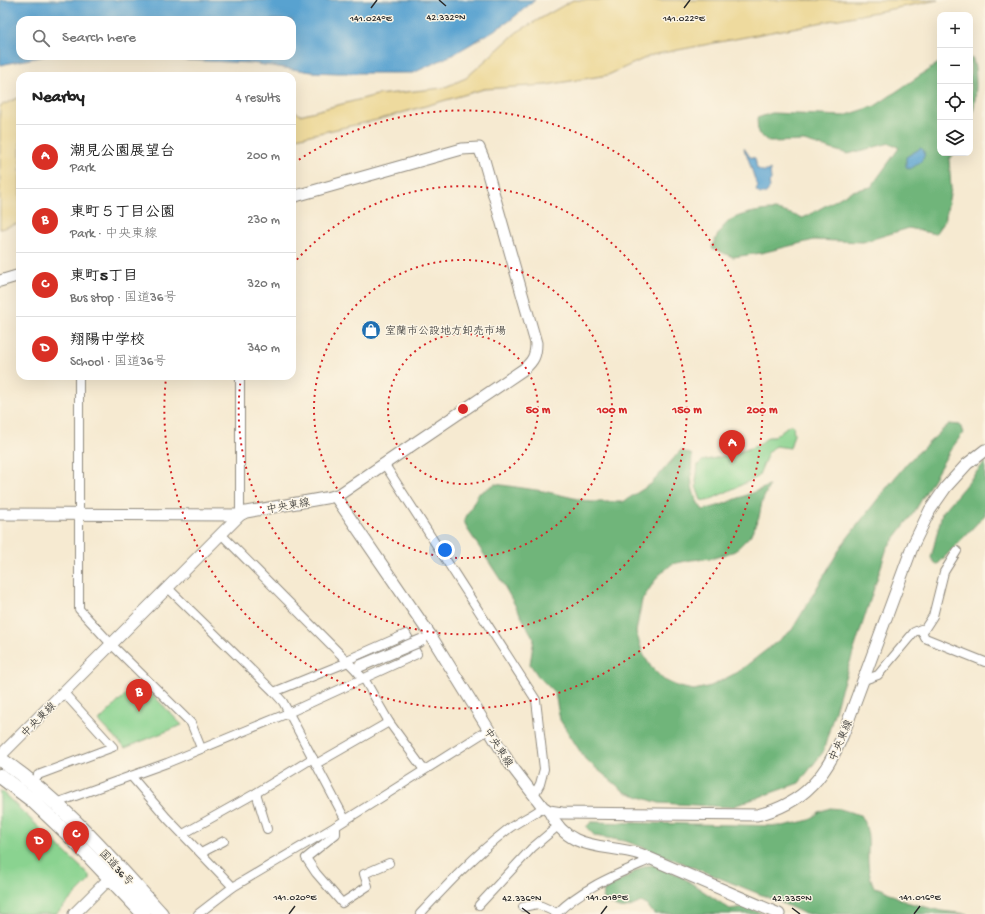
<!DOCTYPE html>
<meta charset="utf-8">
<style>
body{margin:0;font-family:"Gochi Hand","Klee One",sans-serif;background:#f2f2f2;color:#222}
.controls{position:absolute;right:12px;top:12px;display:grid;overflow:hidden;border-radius:8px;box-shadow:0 4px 16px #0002}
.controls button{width:36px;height:36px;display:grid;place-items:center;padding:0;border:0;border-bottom:1px solid #e0e0e0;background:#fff;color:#222;font:20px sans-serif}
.you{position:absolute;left:445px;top:550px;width:14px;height:14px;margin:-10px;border:3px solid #fff;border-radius:50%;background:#1a73e8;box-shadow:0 0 0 6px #1a73e833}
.badge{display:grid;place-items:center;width:26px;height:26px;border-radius:50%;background:#d93025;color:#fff;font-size:13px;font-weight:700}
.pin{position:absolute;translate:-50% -33px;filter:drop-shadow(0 1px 2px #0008)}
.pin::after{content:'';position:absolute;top:21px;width:14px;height:12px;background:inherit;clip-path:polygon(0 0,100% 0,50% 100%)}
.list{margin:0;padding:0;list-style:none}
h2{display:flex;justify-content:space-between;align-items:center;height:52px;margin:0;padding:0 16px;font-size:17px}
h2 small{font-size:13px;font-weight:400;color:#767676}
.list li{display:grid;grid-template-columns:26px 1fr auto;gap:12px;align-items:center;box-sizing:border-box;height:64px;padding:0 16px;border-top:1px solid #e0e0e0}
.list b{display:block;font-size:15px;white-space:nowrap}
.list p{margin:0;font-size:13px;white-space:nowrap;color:#767676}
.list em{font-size:13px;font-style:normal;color:#767676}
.icon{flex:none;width:22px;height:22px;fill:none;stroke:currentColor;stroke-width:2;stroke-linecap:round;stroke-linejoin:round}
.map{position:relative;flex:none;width:985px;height:914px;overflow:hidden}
.search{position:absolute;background:#fff;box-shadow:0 4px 16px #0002;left:16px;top:16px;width:280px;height:44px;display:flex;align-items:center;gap:10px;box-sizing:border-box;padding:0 14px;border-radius:12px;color:#767676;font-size:15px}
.panel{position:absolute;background:#fff;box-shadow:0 4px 16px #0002;left:16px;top:72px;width:280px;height:308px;border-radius:12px}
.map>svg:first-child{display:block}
</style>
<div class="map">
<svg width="985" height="914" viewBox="0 0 985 914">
<rect width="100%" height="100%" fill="#fcf5e5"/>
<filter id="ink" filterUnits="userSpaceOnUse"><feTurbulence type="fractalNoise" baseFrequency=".025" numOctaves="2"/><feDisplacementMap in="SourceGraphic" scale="8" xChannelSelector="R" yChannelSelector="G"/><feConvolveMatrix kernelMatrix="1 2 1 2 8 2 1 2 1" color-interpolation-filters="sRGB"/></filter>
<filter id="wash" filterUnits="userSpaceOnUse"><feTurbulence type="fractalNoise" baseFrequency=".012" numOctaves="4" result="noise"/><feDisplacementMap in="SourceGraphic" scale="16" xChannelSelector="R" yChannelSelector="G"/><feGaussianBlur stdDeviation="0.9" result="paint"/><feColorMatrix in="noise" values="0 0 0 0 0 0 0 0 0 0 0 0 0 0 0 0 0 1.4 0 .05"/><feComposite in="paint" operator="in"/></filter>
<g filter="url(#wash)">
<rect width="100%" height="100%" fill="#f6ead1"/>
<!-- green -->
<g fill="#8ad390" stroke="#5a7f5e">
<polygon points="789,425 793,425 794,434 790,448 775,446 768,453 758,477 707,501 701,500 696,486 697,485 696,482 698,465 702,461 734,454 759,445 768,437 774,437"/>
<polygon points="139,681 182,725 125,748 99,721"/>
<polygon points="0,790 90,876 90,880 56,914 0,914"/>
</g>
<!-- forest -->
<g fill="#6fb57a" stroke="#4d7052">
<path d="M970 58 973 59C979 82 975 105 970 128Z"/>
<path d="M940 62V153H954L949 159 951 189 945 220 935 234 909 228 863 242 814 240 761 253 733 257 712 248C715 239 721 228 728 222 737 214 762 210 773 210 783 210 794 216 803 218L852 191 871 187 899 148 890 143 848 154 804 141 769 142 758 133 757 118 772 113 844 116 875 106Z"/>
<path d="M949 424 960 425 963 433 949 452 915 511 887 548 840 693 823 752 799 783 731 807 659 803 625 792 585 759 560 720 555 693 538 676 530 664 534 639 502 582 468 530 464 521 478 494 495 484 543 491 591 502H623L651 484 681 450 692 455C691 476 689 493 703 510L721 505 769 486 762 502 759 517 750 536 735 551 714 558 691 560 672 564 658 576 642 600 636 632 643 654 651 667 664 680 679 687 694 690 711 686 738 672 792 630 842 545 884 491 908 462Z"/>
<polygon points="985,462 985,515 937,565 931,558 942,513"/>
<path d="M830 808 840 809 860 815C874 838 865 848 869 871 870 877 872 882 874 887L882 889 906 902 941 911 967 914H805L782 903 645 848 625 841 595 836 586 827 591 822 783 826 810 820 819 812Z"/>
<path d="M654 865 679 875 730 909 745 907 764 914H654L647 905 641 902C622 911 620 911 603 898L604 891 644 866Z"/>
</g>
<!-- sand -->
<g fill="#eeda9e" stroke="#8c8264">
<polygon points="573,0 938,0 652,55 608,75 546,85 484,89 377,120 292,139 292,108 300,115 377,95 443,88 466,78 517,32"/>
<polygon points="20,97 20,223 0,229 0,106"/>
</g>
<!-- water -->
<g fill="#59a2d0" stroke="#42667e">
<polygon points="0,0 535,0 508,22 454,54 413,73 338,73 312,72 251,63 185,60 156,56 292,56 292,20 20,20 20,56 45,56 0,65"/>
<path d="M744 148 750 157 755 158 757 168C762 171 765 173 770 169L771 180 769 183 770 188 765 194H760L756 191 758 185 756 183 748 158 745 152Z"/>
<path d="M921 148C931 156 917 165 910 169L906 167V157Z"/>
</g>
</g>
<g filter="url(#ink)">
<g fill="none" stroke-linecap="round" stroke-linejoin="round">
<defs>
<g id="street">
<polyline points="79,376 79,609 112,645 191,723 201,748"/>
<polyline points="385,465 536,700 544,769 540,784 534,795"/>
<polyline points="240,515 240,376"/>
<polyline points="221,534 355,669 366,682 389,722 424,770"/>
<polyline points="168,588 274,692 348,662"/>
<polyline points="922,633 933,616 944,572 957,551"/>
<polyline points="864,680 878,675 914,632 921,629 925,638 985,662"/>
<polyline points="274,692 283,702 345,819"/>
<polyline points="316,764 389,722"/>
<polyline points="38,775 113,747 64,693"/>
<polyline points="131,776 167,818 233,887"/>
<polyline points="256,793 267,829"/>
<polyline points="56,803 167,763 286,714 417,654 406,634 347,660"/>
<polyline points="336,826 336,834 306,858 316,873 342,903 368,886 364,874 389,863"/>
<polyline points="183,834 256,793 313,758"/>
<polyline points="201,853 224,841"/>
<polyline points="479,905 532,848 558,826"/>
<polyline points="523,907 537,904 557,913"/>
<polyline points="198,914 233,887 336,826 488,730"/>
<path d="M420 914C447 885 475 855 507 830 518 821 532 816 543 807"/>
<path d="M556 914C583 887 618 874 652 859"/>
</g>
<g id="secondary">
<polyline points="0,281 20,275"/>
<path d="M335 496 431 636 510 764 543 807 549 811 562 813 757 815C804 804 827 775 844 732L913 545 930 510 946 487 967 464 985 450"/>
<polyline points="0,514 240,515"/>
<path d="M0 756 240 515 246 512 331 497 340 494 524 369C533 361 536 356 536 343L484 160 479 148 462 149 292 197"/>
<path d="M549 811C569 853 603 843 640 854L779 914"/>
<polyline points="74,914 110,878"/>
</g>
<g id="highway">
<path d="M0 759C62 801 111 859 161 914"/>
<polyline points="0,776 32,800 70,836 144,914"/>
</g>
</defs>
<!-- street casing -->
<use href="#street" stroke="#908a7e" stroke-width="10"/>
<!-- secondary casing -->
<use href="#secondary" stroke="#908a7e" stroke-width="13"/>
<!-- highway casing -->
<use href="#highway" stroke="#908a7e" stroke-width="16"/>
<!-- street -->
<use href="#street" stroke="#fff" stroke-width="8"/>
<!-- secondary -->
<use href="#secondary" stroke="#fff" stroke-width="11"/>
<!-- highway -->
<use href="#highway" stroke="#fff" stroke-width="14"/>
<defs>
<polyline id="secondary-bridge" points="360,666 422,640"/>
</defs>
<!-- secondary-bridge casing -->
<use href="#secondary-bridge" stroke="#908a7e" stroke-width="13" stroke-linecap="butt"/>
<!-- secondary-bridge -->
<use href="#secondary-bridge" stroke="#fff" stroke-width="11"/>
</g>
</g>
<!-- ticks -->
<path fill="none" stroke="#2b2b2b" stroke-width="1.5" d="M439 0 446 6M371 8 377 0M684 8 690 0M522 908 530 914M792 908 800 914M289 914 295 906M601 914 607 906M914 914 920 906"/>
<!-- distance rings -->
<g fill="none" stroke="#d62828" stroke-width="2" stroke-dasharray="2 4">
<circle cx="463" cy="409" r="75"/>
<circle cx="463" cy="409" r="149"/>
<path d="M293 264A224 224 0 1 1 241 378"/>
<path d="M294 163A299 299 0 1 1 166 378"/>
</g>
<!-- icons -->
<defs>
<symbol id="shop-disc" viewBox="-11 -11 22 22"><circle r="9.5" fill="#1f6fb2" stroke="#fcf5e5"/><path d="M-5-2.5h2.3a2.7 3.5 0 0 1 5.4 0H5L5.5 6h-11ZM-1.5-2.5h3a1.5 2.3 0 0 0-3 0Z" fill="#fff"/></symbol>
</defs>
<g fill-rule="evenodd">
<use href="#shop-disc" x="360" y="319" width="22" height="22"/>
</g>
<g text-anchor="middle" stroke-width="3" stroke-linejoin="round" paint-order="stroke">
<!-- poi labels -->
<g font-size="11" fill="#2b2b2b" stroke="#fcf5e5" text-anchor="start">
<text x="385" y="334">室蘭市公設地方卸売市場</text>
</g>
<!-- street labels -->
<g font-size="11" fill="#2b2b2b" stroke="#fcf5e5">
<text transform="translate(288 505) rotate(-10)" y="4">中央東線</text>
<text transform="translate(38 719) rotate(-45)" y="4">中央東線</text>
<text transform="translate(840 740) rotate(-67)" y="4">中央東線</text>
<text transform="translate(499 747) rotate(57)" y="4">中央東線</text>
<text transform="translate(117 867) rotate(47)" y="4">国道36号</text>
</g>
</g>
<g font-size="10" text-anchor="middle" fill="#2b2b2b" stroke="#fcf5e5" stroke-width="3" stroke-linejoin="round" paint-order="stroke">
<text x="446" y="20">42.332°N</text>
<text x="371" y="21">141.024°E</text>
<text x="684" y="21">141.022°E</text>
<text x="295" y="900">141.020°E</text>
<text x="607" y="900">141.018°E</text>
<text x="920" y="900">141.016°E</text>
<text x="522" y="901">42.336°N</text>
<text x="792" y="901">42.335°N</text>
</g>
<circle cx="463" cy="409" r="6" fill="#d62828" stroke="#fcf5e5" stroke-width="2"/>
<g font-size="12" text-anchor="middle" font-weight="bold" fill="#d62828" stroke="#fcf5e5" stroke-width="3" stroke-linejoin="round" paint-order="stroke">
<text x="538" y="413">50 m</text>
<text x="612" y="413">100 m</text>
<text x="687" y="413">150 m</text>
<text x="762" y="413">200 m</text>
</g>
</svg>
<div class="controls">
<button>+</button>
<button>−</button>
<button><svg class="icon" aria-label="locate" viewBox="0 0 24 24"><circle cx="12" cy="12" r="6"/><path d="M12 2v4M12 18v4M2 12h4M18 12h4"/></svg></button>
<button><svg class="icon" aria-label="layers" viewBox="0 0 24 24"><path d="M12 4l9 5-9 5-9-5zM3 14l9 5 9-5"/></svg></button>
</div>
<div class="you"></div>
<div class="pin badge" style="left:732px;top:463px">A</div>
<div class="pin badge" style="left:139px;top:712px">B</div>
<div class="pin badge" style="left:76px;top:854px">C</div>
<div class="pin badge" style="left:39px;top:861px">D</div>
<div class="search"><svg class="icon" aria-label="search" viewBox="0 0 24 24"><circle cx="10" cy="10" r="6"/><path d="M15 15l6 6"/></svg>Search here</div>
<section class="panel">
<h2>Nearby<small>4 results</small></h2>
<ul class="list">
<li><span class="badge">A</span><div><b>潮見公園展望台</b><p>Park</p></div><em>200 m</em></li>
<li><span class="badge">B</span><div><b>東町５丁目公園</b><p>Park · 中央東線</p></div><em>230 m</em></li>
<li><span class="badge">C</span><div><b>東町5丁目</b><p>Bus stop · 国道36号</p></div><em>320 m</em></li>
<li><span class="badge">D</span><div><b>翔陽中学校</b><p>School · 国道36号</p></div><em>340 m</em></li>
</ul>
</section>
</div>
